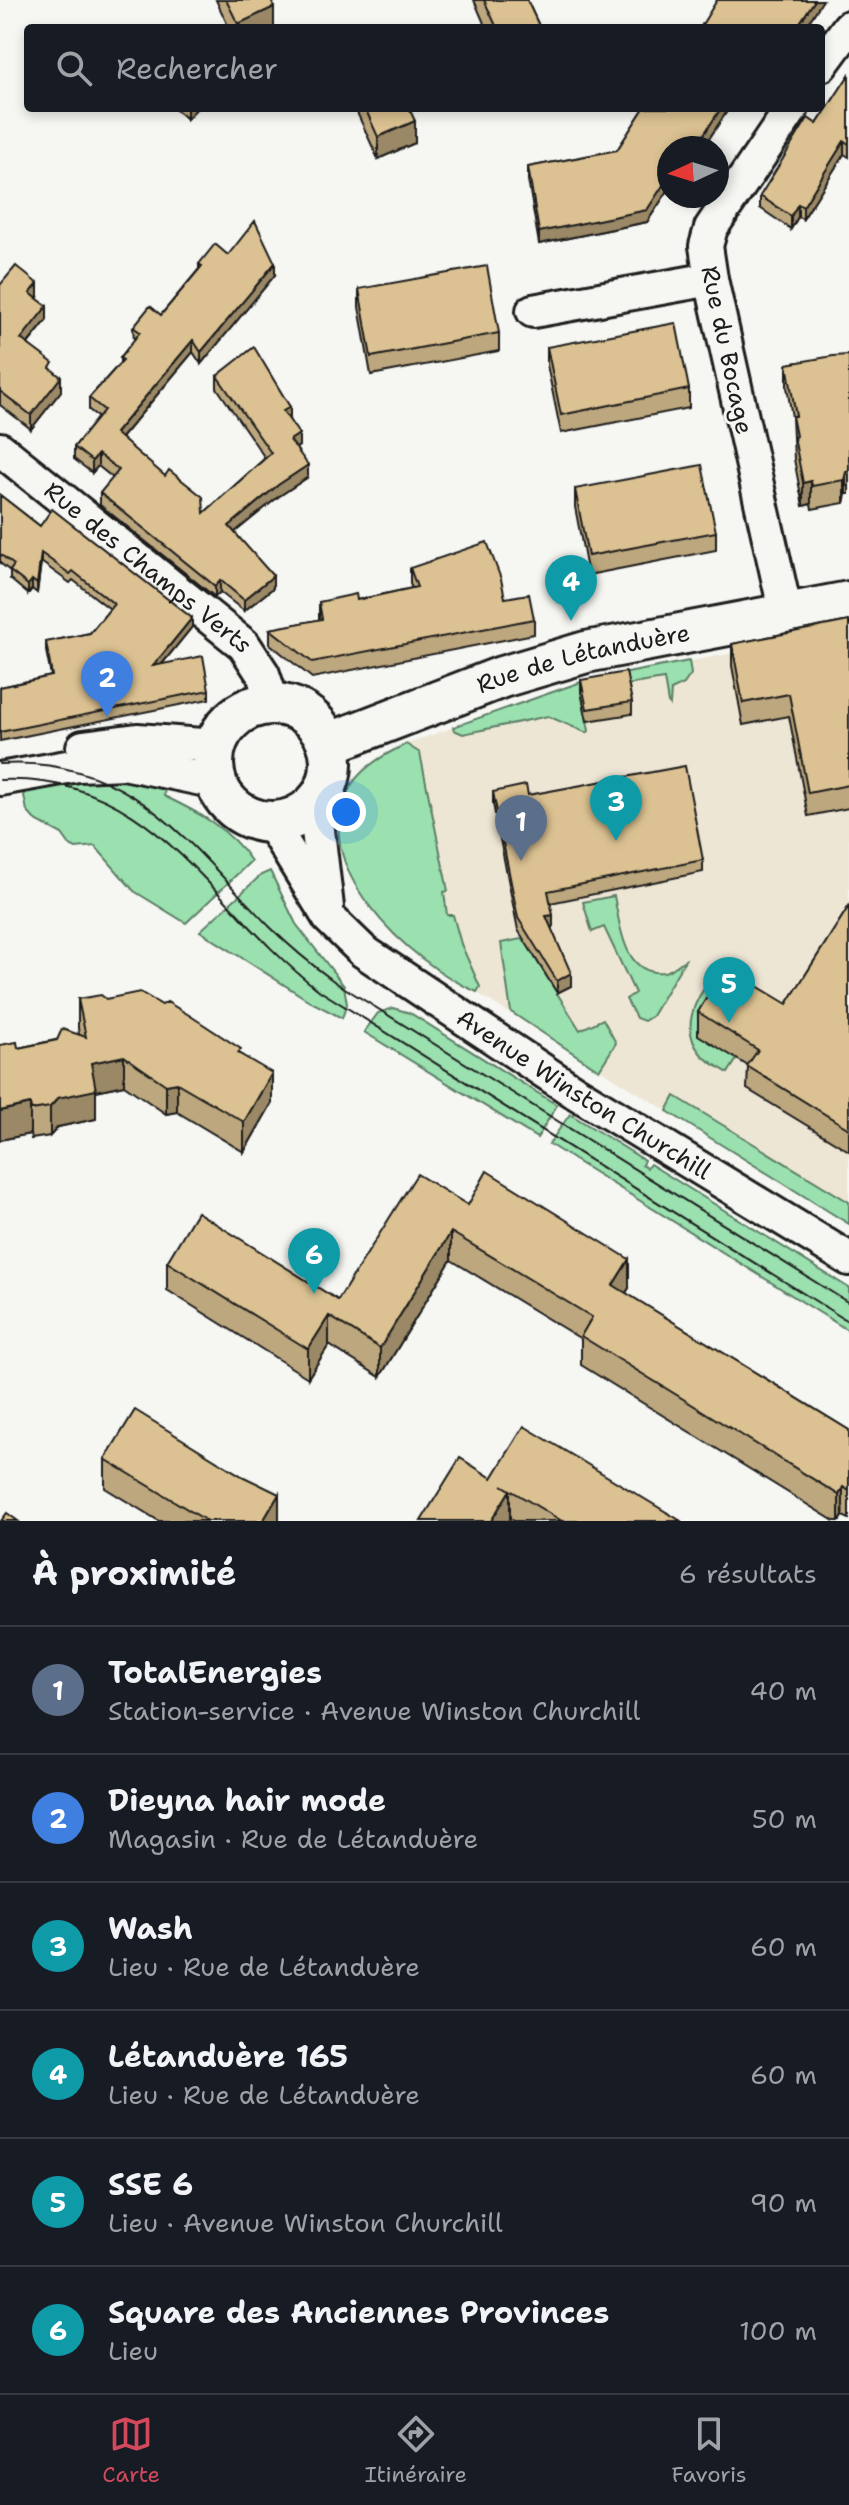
<!DOCTYPE html>
<html lang="fr">
<meta charset="utf-8">
<style>
body{margin:0;font-family:"Shantell Sans",sans-serif;background:#242831;color:#f1f3f6}
.compass{position:absolute;left:657px;top:136px;width:72px;height:72px;border-radius:50%;background:#171b24;box-shadow:0 4px 12px #0003;rotate:266deg}
.you{position:absolute;left:346px;top:812px;width:28px;height:28px;margin:-20px;border:6px solid #fff;border-radius:50%;background:#1a73e8;box-shadow:0 0 0 12px #1a73e833}
.badge{display:grid;place-items:center;width:52px;height:52px;border-radius:50%;background:#d1495b;color:#fff;font-size:26px;font-weight:700}
.pin{position:absolute;translate:-50% -66px;filter:drop-shadow(0 2px 4px #0008)}
.pin::after{content:'';position:absolute;top:42px;width:28px;height:24px;background:inherit;clip-path:polygon(0 0,100% 0,50% 100%)}
.list{margin:0;padding:0;list-style:none}
h2{display:flex;justify-content:space-between;align-items:center;height:104px;margin:0;padding:0 32px;font-size:34px}
h2 small{font-size:26px;font-weight:400;color:#9ea1a6}
.list li{display:grid;grid-template-columns:52px 1fr auto;gap:24px;align-items:center;box-sizing:border-box;height:128px;padding:0 32px;border-top:2px solid #363941}
.list b{display:block;font-size:30px;white-space:nowrap}
.list p{margin:0;font-size:26px;white-space:nowrap;color:#9ea1a6}
.list em{font-size:26px;font-style:normal;color:#9ea1a6}
.icon{flex:none;width:44px;height:44px;fill:none;stroke:currentColor;stroke-width:2;stroke-linecap:round;stroke-linejoin:round}
.map{position:relative;flex:none;width:849px;height:1521px;overflow:hidden}
.search{position:absolute;background:#171b24;box-shadow:0 4px 12px #0003;left:24px;right:24px;top:24px;height:88px;display:flex;align-items:center;gap:20px;box-sizing:border-box;padding:0 28px;border-radius:8px;color:#9ea1a6;font-size:30px}
.sheet{height:872px;background:#171b24}
nav{display:flex;justify-content:space-around;align-items:center;box-sizing:border-box;height:112px;border-top:2px solid #363941;background:#171b24;font-size:22px;color:#9ea1a6}
nav a{display:grid;justify-items:center;gap:4px}
nav .on{color:#d1495b}
.map>svg:first-child{display:block}
</style>
<div class="map">
<svg width="849" height="1521" viewBox="0 0 849 1521">
<rect width="100%" height="100%" fill="#f6f6f2"/>
<filter id="ink" filterUnits="userSpaceOnUse"><feTurbulence type="fractalNoise" baseFrequency=".0125" numOctaves="2"/><feDisplacementMap in="SourceGraphic" scale="16" xChannelSelector="R" yChannelSelector="G"/><feConvolveMatrix kernelMatrix="1 2 1 2 8 2 1 2 1" color-interpolation-filters="sRGB"/></filter>
<g filter="url(#ink)">
<!-- built -->
<polygon fill="#eee6d5" points="849,631 849,1224 416,955 393,935 358,888 342,852 340,828 343,805 354,782 376,761 406,744 581,682"/>
<!-- green -->
<g fill="#9ae1af" stroke="#5b7e66" stroke-width="2">
<polygon points="689,661 691,674 684,684 671,690 670,705 668,703 664,679 582,692 589,731 587,733 548,716 463,734 454,730 453,727 581,682"/>
<path d="M406 744 420 753 448 891 444 892 447 915H453L461 944 480 987 477 992C411 964 300 863 352 784 365 765 386 754 406 744Z"/>
<path d="M95 773 165 786 164 796C198 812 230 829 251 861L186 923 134 891 95 846 76 848 70 845 62 834 34 819 27 811 23 790Z"/>
<polygon points="270,871 296,924 344,986 347,1004 342,1018 311,1002 200,931 261,875"/>
<path d="M614 896C620 923 623 977 664 972 672 971 679 963 685 960L652 1016 644 1021 636 1018 626 999 635 993 604 927 592 932 583 902Z"/>
<polygon points="551,933 555,936 555,942 535,958 580,1030 603,1019 616,1043 599,1070 511,1012 501,943"/>
<path d="M713 978 759 1006 770 1007 728 1073C719 1067 708 1062 701 1054 680 1030 694 998 713 978Z"/>
<polygon points="393,1008 410,1013 557,1105 537,1138 364,1032 378,1013"/>
<polygon points="675,1096 849,1202 849,1224 667,1111"/>
<polygon points="570,1114 644,1160 642,1165 647,1168 650,1164 849,1288 849,1331 549,1144"/>
</g>
<g fill="none" stroke-linecap="round" stroke-linejoin="round">
<defs>
<g id="minor">
<polyline points="821,65 849,27"/>
<polyline points="533,311 711,279"/>
<path id="s1" d="M0 449 244 645 263 674 273 704"/>
<polyline points="786,614 711,279 706,246 711,228 792,108"/>
<polyline points="83,747 137,740 215,746"/>
<polyline points="0,779 78,765 124,763 216,782"/>
<polyline points="315,805 327,907"/>
<path id="s2" d="M271 823 329 918 363 951 575 1092 849 1259"/>
</g>
<g id="tertiary">
<circle cx="272" cy="763" r="59"/>
<path id="s3" d="M328 744 502 677 586 652 849 602"/>
</g>
</defs>
<!-- minor casing -->
<use href="#minor" stroke="#1c1c1c" stroke-width="38"/>
<!-- tertiary casing -->
<use href="#tertiary" stroke="#1c1c1c" stroke-width="46"/>
<!-- minor -->
<use href="#minor" stroke="#f6f6f2" stroke-width="32"/>
<!-- tertiary -->
<use href="#tertiary" stroke="#f6f6f2" stroke-width="40"/>
<!-- tram -->
<g stroke="#1c1c1c" stroke-width="2">
<path d="M0 764C132 755 188 844 270 927 290 947 312 965 335 982L849 1303"/>
<path d="M0 780C158 773 209 908 320 991L849 1322"/>
</g>
</g>
<!-- wall -->
<g fill="#bda77e" stroke="#1c1c1c" stroke-width="2">
<polygon points="216,0 271,0 274,28 229,28"/>
<polygon points="474,0 527,0 540,28 486,28"/>
<polygon points="849,75 849,157 844,154 803,219 798,217 791,229 760,208 760,196 817,124"/>
<polygon points="173,108 197,108 187,119"/>
<polygon points="355,108 409,108 415,143 378,159"/>
<polygon points="644,108 729,108 703,148 669,148 669,189 647,222 539,244 528,180 528,167 617,150"/>
<polygon points="228,255 275,275 201,364 193,352 121,438 204,513 265,458 217,388 217,376 290,418 289,419 299,446 296,448 308,477 278,497 235,532 273,588 244,611 220,592 215,597 100,505 100,493 113,478 98,466 92,473 74,459 74,447 98,417 89,410 89,398 120,363 120,358 134,340 133,327 161,315 199,269 199,264"/>
<polygon points="0,285 38,297 37,298 47,320 28,344 53,371 61,391 31,429 0,405"/>
<polygon points="359,289 499,333 499,351 371,375 359,307"/>
<polygon points="547,347 689,389 689,408 561,433 547,365"/>
<polygon points="849,355 849,494 846,494 844,503 812,509 811,504 803,506 794,459 792,417 787,387 787,364"/>
<polygon points="575,489 716,532 716,550 588,575 575,507"/>
<polygon points="0,495 40,526 192,627 162,664 209,690 209,699 0,741 0,687 51,676 46,651 46,642 90,633 110,609 73,580 70,583 41,562 37,593 32,589 28,594 10,579 10,571 0,563"/>
<polygon points="410,568 505,598 534,619 534,634 312,678 270,644 270,629 319,620 319,602 357,600 412,588 410,584"/>
<polygon points="849,621 849,808 808,816 789,716 743,725 732,666 732,644"/>
<polygon points="581,680 632,702 632,714 587,721 581,692"/>
<polygon points="493,792 703,860 703,872 550,903 553,927 551,928 571,986 557,993 518,930 493,804"/>
<polygon points="849,906 849,1151 747,1089 748,1066 698,1035 698,1012 787,1004"/>
<polygon points="78,999 106,999 241,1054 272,1103 244,1152 177,1112 166,1114 124,1085 96,1091 96,1119 58,1127 50,1136 31,1139 30,1134 0,1140 0,1045 18,1048 79,1035 78,1028"/>
<polygon points="468,1205 629,1288 626,1293 849,1430 849,1519 843,1516 840,1521 834,1521 581,1365 581,1339 451,1260 380,1377 329,1345 308,1378 167,1290 167,1262 338,1300"/>
<polygon points="105,1459 279,1521 159,1521 105,1488"/>
<polygon points="492,1478 681,1521 514,1521 510,1519"/>
</g>
<!-- shaded-wall -->
<g fill="#9a8866" stroke="#1c1c1c" stroke-width="2">
<polygon points="815,0 823,0 805,28 799,24"/>
<polygon points="274,7 274,28 238,28 238,24"/>
<polygon points="187,108 197,108 187,119"/>
<polygon points="721,108 729,108 703,148 695,148"/>
<polygon points="415,121 415,143 378,159 378,137"/>
<polygon points="844,141 844,154 803,219 803,207"/>
<polygon points="669,176 669,189 647,222 539,244 539,232"/>
<polygon points="798,204 798,217 791,229 791,216"/>
<polygon points="275,263 275,275 201,364 201,352"/>
<polygon points="38,284 38,297 30,306 30,293"/>
<polygon points="47,306 47,320 21,352 21,339"/>
<polygon points="193,340 193,352 115,445 115,433"/>
<polygon points="61,377 61,391 31,429 31,415"/>
<polygon points="290,407 290,418 283,422 283,411"/>
<polygon points="299,434 299,446 290,452 290,440"/>
<polygon points="98,454 98,466 92,473 92,461"/>
<polygon points="308,465 308,477 278,497 229,537 229,526 278,485"/>
<polygon points="846,472 846,494 844,503 844,480"/>
<polygon points="811,481 811,504 803,506 803,483"/>
<polygon points="41,553 41,562 37,593 37,584"/>
<polygon points="273,576 273,588 244,611 244,600"/>
<polygon points="32,580 32,589 28,594 28,585"/>
<polygon points="220,580 220,592 215,597 215,586"/>
<polygon points="192,618 192,627 153,675 153,666"/>
<polygon points="553,915 553,927 546,929 546,916"/>
<polygon points="571,973 571,986 557,993 557,981"/>
<polygon points="124,1056 124,1085 96,1091 96,1119 58,1127 50,1136 50,1107 91,1063"/>
<polygon points="272,1073 272,1103 244,1152 244,1122"/>
<polygon points="177,1083 177,1112 166,1114 166,1085"/>
<polygon points="30,1104 30,1134 0,1140 0,1111"/>
<polygon points="451,1232 451,1260 380,1377 380,1348"/>
<polygon points="629,1259 629,1288 613,1313 613,1285"/>
<polygon points="329,1316 329,1345 308,1378 308,1349"/>
<polygon points="843,1487 843,1516 840,1521 839,1521 839,1495"/>
<polygon points="510,1490 510,1519 509,1521 491,1521"/>
<polygon points="279,1494 279,1521 263,1521"/>
</g>
<!-- building -->
<g fill="#dcc292" stroke="#1c1c1c" stroke-width="2">
<polygon points="226,0 271,0 274,7 238,24"/>
<polygon points="484,0 527,0 540,28 497,28"/>
<polygon points="717,0 815,0 799,24 805,28 700,28"/>
<polygon points="849,75 849,144 844,141 803,207 798,204 791,216 760,196 808,118 817,124"/>
<polygon points="365,108 409,108 415,121 378,137"/>
<polygon points="644,108 721,108 695,148 669,148 669,176 647,210 539,232 528,167 617,150"/>
<polygon points="255,221 275,263 201,352 193,340 115,433 165,476 169,470 203,497 204,513 271,453 217,376 254,347 290,407 283,411 299,434 290,440 308,465 278,485 229,526 273,576 244,600 220,580 215,586 100,493 119,470 98,454 92,461 74,447 104,410 89,398 123,360 120,358 140,332 133,327 150,306 161,315 202,266 199,264 215,244 228,255"/>
<polygon points="16,266 38,284 30,293 47,306 21,339 53,363 50,368 61,377 31,415 0,391 0,285"/>
<polygon points="487,266 499,333 371,357 359,289"/>
<polygon points="676,323 689,389 561,415 547,347"/>
<polygon points="849,355 849,471 846,472 844,480 812,486 811,481 803,483 794,437 796,436 792,416 796,416 787,364 833,356"/>
<polygon points="702,465 716,532 588,556 575,489"/>
<polygon points="0,495 40,526 52,509 192,618 153,666 203,656 209,690 0,732 0,687 52,676 46,642 90,633 114,604 73,571 70,574 41,553 37,584 32,580 28,585 10,571 14,565 0,554"/>
<polygon points="487,542 501,579 505,598 529,594 534,619 312,662 270,629 322,619 319,602 356,594 357,600 417,587 410,568"/>
<polygon points="849,621 849,785 808,793 789,694 743,703 732,644"/>
<polygon points="626,672 632,702 587,709 581,680"/>
<polygon points="685,766 703,860 548,891 553,915 546,916 571,973 557,981 518,918 493,792 526,785 528,795"/>
<polygon points="849,906 849,1129 747,1066 758,1050 698,1012 725,967 787,1004"/>
<polygon points="140,992 162,1005 167,1002 189,1015 241,1049 238,1053 272,1073 244,1122 177,1083 166,1085 124,1056 91,1063 96,1090 58,1098 50,1107 31,1110 30,1104 0,1111 0,1045 17,1042 18,1048 57,1040 62,1029 86,1037 78,999 101,995 106,999"/>
<polygon points="487,1171 629,1259 613,1285 849,1430 849,1491 843,1487 839,1495 581,1336 592,1317 451,1232 380,1348 329,1316 308,1349 167,1262 197,1212 338,1300 417,1174 468,1205"/>
<polygon points="135,1410 242,1476 279,1494 263,1521 207,1521 105,1459"/>
<polygon points="524,1426 681,1521 562,1521 502,1485 510,1490 491,1521 421,1521 460,1458 492,1478"/>
<polygon points="7,1513 18,1521 1,1521"/>
</g>
</g>
<g text-anchor="middle" stroke-width="6" stroke-linejoin="round" paint-order="stroke">
<!-- street labels -->
<g font-size="24" fill="#1c1c1c" stroke="#f6f6f2">
<text transform="translate(727 350) rotate(78)" y="8">Rue du Bocage</text>
<text dy="8" stroke="none"><textPath href="#s1" startOffset="190">Rue des Champs Verts</textPath></text>
<text dy="8" stroke="none"><textPath href="#s3" startOffset="270">Rue de Létanduère</textPath></text>
<text dy="8" stroke="none"><textPath href="#s2" startOffset="422">Avenue Winston Churchill</textPath></text>
</g>
</g>
</svg>
<svg class="compass" viewBox="-18 -18 36 36"><path d="M0-13l5 13h-10z" fill="#e53935"/><path d="M0 13l5-13h-10z" fill="#9ea1a6"/></svg>
<div class="you"></div>
<div class="pin badge" style="left:521px;top:861px;background:#5c6f8a">1</div>
<div class="pin badge" style="left:107px;top:717px;background:#3f7fe0">2</div>
<div class="pin badge" style="left:616px;top:841px;background:#0f9aa8">3</div>
<div class="pin badge" style="left:571px;top:621px;background:#0f9aa8">4</div>
<div class="pin badge" style="left:729px;top:1023px;background:#0f9aa8">5</div>
<div class="pin badge" style="left:314px;top:1294px;background:#0f9aa8">6</div>
<div class="search"><svg class="icon" aria-label="search" viewBox="0 0 24 24"><circle cx="10" cy="10" r="6"/><path d="M15 15l6 6"/></svg>Rechercher</div>
</div>
<section class="sheet">
<h2>À proximité<small>6 résultats</small></h2>
<ul class="list">
<li><span class="badge" style="background:#5c6f8a">1</span><div><b>TotalEnergies</b><p>Station-service · Avenue Winston Churchill</p></div><em>40 m</em></li>
<li><span class="badge" style="background:#3f7fe0">2</span><div><b>Dieyna hair mode</b><p>Magasin · Rue de Létanduère</p></div><em>50 m</em></li>
<li><span class="badge" style="background:#0f9aa8">3</span><div><b>Wash</b><p>Lieu · Rue de Létanduère</p></div><em>60 m</em></li>
<li><span class="badge" style="background:#0f9aa8">4</span><div><b>Létanduère 165</b><p>Lieu · Rue de Létanduère</p></div><em>60 m</em></li>
<li><span class="badge" style="background:#0f9aa8">5</span><div><b>SSE 6</b><p>Lieu · Avenue Winston Churchill</p></div><em>90 m</em></li>
<li><span class="badge" style="background:#0f9aa8">6</span><div><b>Square des Anciennes Provinces</b><p>Lieu</p></div><em>100 m</em></li>
</ul>
</section>
<nav>
<a class="on"><svg class="icon" aria-label="map" viewBox="0 0 24 24"><path d="M3 6l6-2 6 2 6-2v14l-6 2-6-2-6 2zM9 4v14M15 6v14"/></svg>Carte</a>
<a><svg class="icon" aria-label="directions" viewBox="0 0 24 24"><path d="M12 3l9 9-9 9-9-9zM9 14v-3h6M13 9l2 2-2 2"/></svg>Itinéraire</a>
<a><svg class="icon" aria-label="saved" viewBox="0 0 24 24"><path d="M7 4h10v16l-5-4-5 4z"/></svg>Favoris</a>
</nav>
